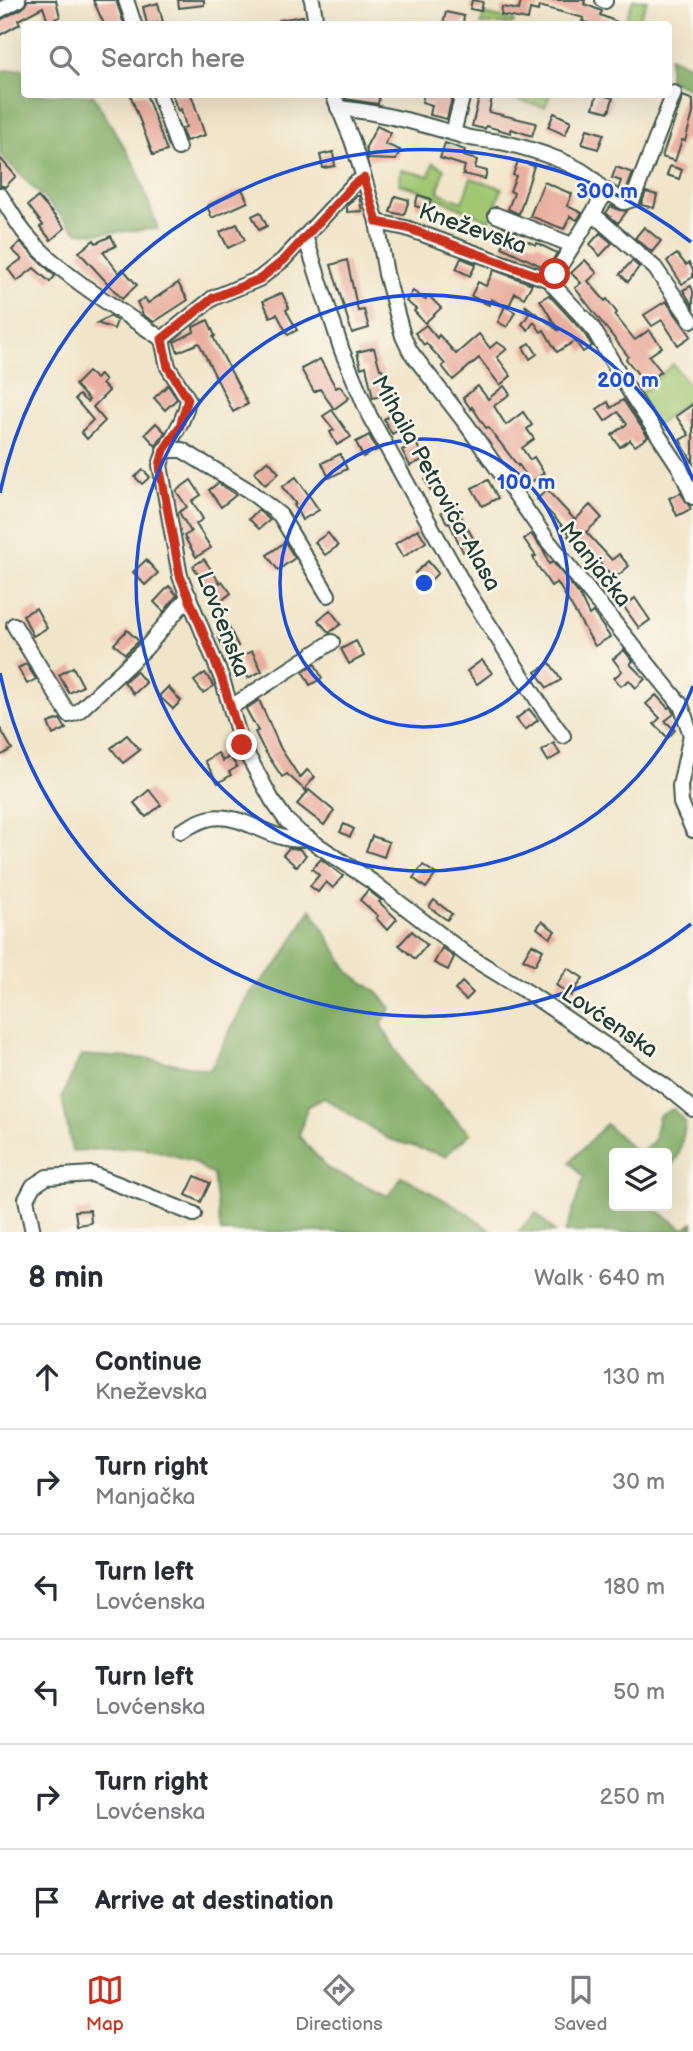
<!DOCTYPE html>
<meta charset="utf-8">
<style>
body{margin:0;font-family:"Balsamiq Sans",sans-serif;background:#f2f2f3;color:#2b2b33}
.controls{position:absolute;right:21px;bottom:21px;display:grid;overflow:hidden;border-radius:7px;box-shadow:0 7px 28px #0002}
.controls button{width:63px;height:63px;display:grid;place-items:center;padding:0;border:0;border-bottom:2px solid #e1e1e2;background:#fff;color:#2b2b33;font:35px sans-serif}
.stop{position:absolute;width:21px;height:21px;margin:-16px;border:5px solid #c8321e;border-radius:50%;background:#fff}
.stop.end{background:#c8321e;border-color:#fff;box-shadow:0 2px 7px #0008}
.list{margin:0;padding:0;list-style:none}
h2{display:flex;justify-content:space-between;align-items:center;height:91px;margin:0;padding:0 28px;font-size:30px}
h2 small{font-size:23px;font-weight:400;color:#7c7c81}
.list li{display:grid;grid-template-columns:46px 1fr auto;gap:21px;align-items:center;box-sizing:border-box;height:105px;padding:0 28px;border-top:2px solid #e1e1e2}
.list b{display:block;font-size:26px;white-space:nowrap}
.list p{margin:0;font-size:23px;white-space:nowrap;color:#7c7c81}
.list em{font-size:23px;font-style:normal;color:#7c7c81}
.icon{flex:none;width:38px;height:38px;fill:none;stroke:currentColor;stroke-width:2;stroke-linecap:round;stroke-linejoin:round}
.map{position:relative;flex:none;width:693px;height:1232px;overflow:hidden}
.search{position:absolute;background:#fff;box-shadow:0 7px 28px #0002;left:21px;right:21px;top:21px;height:77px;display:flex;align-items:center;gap:18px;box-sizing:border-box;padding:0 24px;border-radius:7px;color:#7c7c81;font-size:26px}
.sheet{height:721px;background:#fff}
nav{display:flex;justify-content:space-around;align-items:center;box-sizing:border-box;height:98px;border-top:2px solid #e1e1e2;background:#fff;font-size:19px;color:#7c7c81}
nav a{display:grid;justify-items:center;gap:4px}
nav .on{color:#c8321e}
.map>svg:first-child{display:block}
</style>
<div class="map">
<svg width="693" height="1232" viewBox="0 0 693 1232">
<rect width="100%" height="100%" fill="#fbf7ec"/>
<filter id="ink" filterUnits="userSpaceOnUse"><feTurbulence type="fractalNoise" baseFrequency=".0143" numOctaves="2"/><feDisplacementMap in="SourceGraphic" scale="14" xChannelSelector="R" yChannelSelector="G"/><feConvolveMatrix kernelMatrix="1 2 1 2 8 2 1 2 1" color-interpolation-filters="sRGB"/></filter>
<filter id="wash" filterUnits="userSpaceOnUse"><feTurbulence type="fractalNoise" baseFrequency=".00686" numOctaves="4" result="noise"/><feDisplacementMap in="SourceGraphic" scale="28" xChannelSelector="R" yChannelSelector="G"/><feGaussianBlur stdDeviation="1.57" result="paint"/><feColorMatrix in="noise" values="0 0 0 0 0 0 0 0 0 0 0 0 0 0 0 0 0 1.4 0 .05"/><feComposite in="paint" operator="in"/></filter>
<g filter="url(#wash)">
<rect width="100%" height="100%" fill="#f1e5c9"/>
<!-- green -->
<g fill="#a1c772" stroke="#608253" stroke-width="2">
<polygon points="633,0 647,0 637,24 624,24"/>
<polygon points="484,14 514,21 513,24 481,24"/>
<polygon points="497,95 550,95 545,107"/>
<polygon points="433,163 444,169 438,192 462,202 471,178 502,188 490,221 417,189 399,184 401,170 429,176"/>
<polygon points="673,364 693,391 693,396 656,426 637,397"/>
</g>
<!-- forest -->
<g fill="#80ac64" stroke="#50744c" stroke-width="2">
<polygon points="669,57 693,67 693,90 669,80"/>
<polygon points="24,69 24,94 93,95 136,167 158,229 98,233 77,232 0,154 0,71"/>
<polygon points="311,909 349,972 377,992 391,1008 381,1025 409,1072 470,1134 445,1156 389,1139 324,1098 307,1107 299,1136 327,1168 388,1196 402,1176 469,1214 492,1232 221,1232 213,1175 190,1160 143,1147 72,1151 62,1097 81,1055 150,1059 210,1070 249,994 280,961"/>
<polygon points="673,1109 686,1123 679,1154 667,1174 667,1153 640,1153 653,1142 659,1116"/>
<polygon points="606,1124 637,1153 614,1153 614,1206 651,1206 684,1229 693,1222 693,1232 563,1232 566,1231 584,1177 570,1162"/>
<polygon points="536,1213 555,1232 518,1232"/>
</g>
<g id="blocks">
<!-- building -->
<g fill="#e9afa0">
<polygon points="28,0 56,0 60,17 48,22 43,7 18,20 20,24 0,35 0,20 23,8"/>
<polygon points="93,0 116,0 124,24 104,24"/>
<polygon points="178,0 204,0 204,5 179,8"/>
<polygon points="472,0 483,2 481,11 470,9"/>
<polygon points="521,0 585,0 584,4 602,11 600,15 622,24 591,24 582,21 584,18 539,6 538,11 530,9 528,20 501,15 502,7 519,10"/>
<polygon points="158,3 163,22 147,24 143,7"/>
<polygon points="446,12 464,16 463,24 443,24"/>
<polygon points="303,16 305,24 279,24 279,20"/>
<polygon points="130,94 146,94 167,151 153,155"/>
<polygon points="172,94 191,94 205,135 186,141 181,129 186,127 181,109 178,111"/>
<polygon points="345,94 380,94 378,104 346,99"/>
<polygon points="424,94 453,94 447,119 430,115 432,105 422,102"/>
<polygon points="480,94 492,97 489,112 536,123 532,136 511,129 511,133 486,126 485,129 472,126"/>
<polygon points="597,94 613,98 609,112 593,108"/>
<polygon points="683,96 693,100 693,113 685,141 682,140 675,161 662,157"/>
<polygon points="554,113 571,121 565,135 548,127"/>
<polygon points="377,126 391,133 385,144 400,150 396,160 368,159 366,147"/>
<polygon points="587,129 604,134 598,149 582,144"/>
<polygon points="445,143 465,150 463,156 477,160 475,168 487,171 485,179 463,174 465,166 440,158"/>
<polygon points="333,152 335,166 323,168 320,155"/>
<polygon points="0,158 16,176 5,187 0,185"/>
<polygon points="518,161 534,166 519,214 508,209 514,193 510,191 516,176 513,175"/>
<polygon points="670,166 682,170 679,179 667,175"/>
<polygon points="616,167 633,173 626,191 619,187 621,181 612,178"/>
<polygon points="544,182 572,194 567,206 582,213 577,220 570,216 564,229 530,216"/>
<polygon points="242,189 248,202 212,218 207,206"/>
<polygon points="646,192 657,195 654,208 641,205"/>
<polygon points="418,195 431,199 428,210 415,206"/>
<polygon points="356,196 359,196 362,211 347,212 347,206"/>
<polygon points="395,196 409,200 404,215 390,212"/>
<polygon points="38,197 65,228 51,240 40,227 43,225 28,205"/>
<polygon points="611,206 619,210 627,211 618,223 606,213"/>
<polygon points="260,212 267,226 259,230 252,216"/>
<polygon points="237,224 245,240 228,248 220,232"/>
<polygon points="644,227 661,241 652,252 635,238"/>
<polygon points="509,233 536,245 537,243 557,253 547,269 502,247"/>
<polygon points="600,233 612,243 600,256 590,244"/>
<polygon points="111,236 116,246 103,252 119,273 123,269 137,285 122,299 79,252 94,240 96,243"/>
<polygon points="20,242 55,276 50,282 34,268 17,281 8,269 22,259 12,250"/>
<polygon points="677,254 686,265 689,263 693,270 693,277 682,284 667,261"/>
<polygon points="461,258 476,264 470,276 456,269"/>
<polygon points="347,260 358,311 364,310 369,328 352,333 331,265"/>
<polygon points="585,260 597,273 588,281 605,301 607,299 617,313 615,315 635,340 649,330 662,347 649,356 661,371 646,384 626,359 628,356 575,288 581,283 571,273"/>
<polygon points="632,261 639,267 628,282 620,274"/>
<polygon points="494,270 532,284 524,298 515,293 508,308 491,299 489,305 471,296 478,282 486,286"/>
<polygon points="178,283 188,300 154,322 143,315 137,302 145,298 148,303"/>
<polygon points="691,286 693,291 693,306 683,290"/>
<polygon points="413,291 425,300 429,296 441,308 425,323 414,311 416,309 406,301"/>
<polygon points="282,293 289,308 286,310 297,330 288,335 277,314 270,317 263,301"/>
<polygon points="549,295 584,333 592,346 583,352 575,341 557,352 544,330 541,332 534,322 528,330 522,324 529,314 525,305 559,331 540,300"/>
<polygon points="666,301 691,336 678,345 662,320 652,326 644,315"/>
<polygon points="505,306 515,312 507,327 498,322"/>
<polygon points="110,316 117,321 114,329 97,323"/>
<polygon points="208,320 215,336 213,337 248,404 233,412 199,343 178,352 174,342 194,332 193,327"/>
<polygon points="426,325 437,338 439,335 456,354 479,334 490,348 497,342 507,349 497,357 511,376 500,385 479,358 453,380 442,366 445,364 426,343 424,345 415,333"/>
<polygon points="530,343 537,354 530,359 523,347"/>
<polygon points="374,348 380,369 382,369 385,380 387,379 391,393 373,398 366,366 361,368 357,352"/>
<polygon points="320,359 336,388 340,386 349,398 334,409 320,389 314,392 301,369"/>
<polygon points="88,372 96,379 100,375 105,381 102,384 109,391 93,407 105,421 87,439 81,432 93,420 75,399 79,395 87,402 89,400 75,385"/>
<polygon points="168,385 177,399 165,410 154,398"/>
<polygon points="478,386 488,399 504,386 510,394 494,406 506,425 523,412 532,425 527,429 534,439 522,448 530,460 534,457 544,473 531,482 519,465 518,466 488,427 486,428 472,407 471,409 463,398"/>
<polygon points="623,400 648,437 635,446 630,440 620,447 612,435 627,424 618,412 605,421 597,409 608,402 611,408"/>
<polygon points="693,404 693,463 680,440 689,435 676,416"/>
<polygon points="332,410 351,437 337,445 330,432 334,430 323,416"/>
<polygon points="401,410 409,425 392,434 384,419"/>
<polygon points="156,423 165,432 156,446 145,434"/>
<polygon points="369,435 377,450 363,457 356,442"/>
<polygon points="416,443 424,459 410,466 402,450"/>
<polygon points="340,454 347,469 329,478 322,463"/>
<polygon points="268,460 279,473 265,485 254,472"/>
<polygon points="143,470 150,477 142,484 135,477"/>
<polygon points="436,474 443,488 432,493 425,480"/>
<polygon points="296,477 319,510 302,520 294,505 296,504 282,487"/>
<polygon points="191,480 201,495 192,501 203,519 196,524 211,548 196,557 184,536 191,532 179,512 187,507 176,491"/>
<polygon points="488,480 498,498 482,506 472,488"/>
<polygon points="218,483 236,495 221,507 209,490"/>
<polygon points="547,490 575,520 590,505 602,518 586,532 612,560 619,554 629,566 614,579 599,562 596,565 580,551 568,536 570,534 537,499"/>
<polygon points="681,493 691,509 677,516 669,498"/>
<polygon points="454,504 477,545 463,552 449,522 447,523 441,512"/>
<polygon points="258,510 270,520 259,529 249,519"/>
<polygon points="418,529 426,542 403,557 395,544"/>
<polygon points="328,533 338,546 325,555 315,542"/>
<polygon points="531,534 544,551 549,564 553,562 579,594 589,615 593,612 610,637 595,646 557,582 551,586 537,565 533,557 536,556 524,539"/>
<polygon points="285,542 295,558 278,570 267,555"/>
<polygon points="204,559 220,583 222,581 231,593 216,605 193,566"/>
<polygon points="146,560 158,573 145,585 133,572"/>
<polygon points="428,561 438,573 426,585 415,573"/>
<polygon points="169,586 177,595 164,612 154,602"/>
<polygon points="635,598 650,620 639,628 624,607"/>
<polygon points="36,608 47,628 33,636 23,615"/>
<polygon points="330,610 341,624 329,633 318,620"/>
<polygon points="227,623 238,646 225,652 219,638 223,636 220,626"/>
<polygon points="127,630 139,641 125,654 114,644"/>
<polygon points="356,641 364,656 349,664 341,649"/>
<polygon points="624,650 633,661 630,664 645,679 636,688 629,680 621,686 614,678 622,671 613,659"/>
<polygon points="252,651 262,671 248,678 238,658"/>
<polygon points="482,660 492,673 477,684 467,671"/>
<polygon points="550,663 561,680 547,688 536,672"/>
<polygon points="26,664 36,679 27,684 18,668"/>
<polygon points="315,664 322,678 310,685 303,672"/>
<polygon points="73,667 83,686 69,693 59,675"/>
<polygon points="136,671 146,683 134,694 124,682"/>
<polygon points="205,673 214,686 203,693 194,681"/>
<polygon points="168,687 181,701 173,709 159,696"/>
<polygon points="656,695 668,708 670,706 674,714 665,721 675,730 668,738 654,724 660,718 646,704"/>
<polygon points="259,700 281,749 300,778 307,770 315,777 306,787 307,792 287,774 282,777 263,748 255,732 258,731 246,709"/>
<polygon points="529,709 538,720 525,730 516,719"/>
<polygon points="60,719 66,729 53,735 48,723"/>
<polygon points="0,728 12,749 0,756"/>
<polygon points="127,735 140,750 123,763 111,748"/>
<polygon points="554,743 560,754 548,761 542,751"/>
<polygon points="218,753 223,761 230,756 237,767 229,772 231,775 218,783 205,761"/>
<polygon points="149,790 161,805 146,817 134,803"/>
<polygon points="309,790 334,811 324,825 297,804"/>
<polygon points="344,824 354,829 350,837 340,832"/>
<polygon points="372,836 389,842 384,857 366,851"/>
<polygon points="289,848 299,849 306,855 297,867 283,855"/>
<polygon points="321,859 343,876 333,888 326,882 318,892 310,886 319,875 312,869"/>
<polygon points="423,865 436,874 426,888 413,878"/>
<polygon points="368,890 381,900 379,902 397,919 387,930 376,918 378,916 360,900"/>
<polygon points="434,900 452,914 447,920 429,907"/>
<polygon points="542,921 555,931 550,938 537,928"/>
<polygon points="412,931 427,945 415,959 399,945"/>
<polygon points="532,944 543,950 535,965 523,959"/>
<polygon points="442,948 454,957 448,970 434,963"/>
<polygon points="568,968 583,978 571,996 556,985"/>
<polygon points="462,982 473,993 466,1000 455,990"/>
<polygon points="195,1176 210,1183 201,1202 186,1195"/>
<polygon points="90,1210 91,1223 77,1225 75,1211"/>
</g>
</g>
</g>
<g filter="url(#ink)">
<use href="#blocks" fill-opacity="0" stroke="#3e564a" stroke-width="2"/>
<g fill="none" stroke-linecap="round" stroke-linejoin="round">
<defs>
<g id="minor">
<polyline points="126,0 134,24"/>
<polyline points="312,0 316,24"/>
<polyline points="603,0 605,1"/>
<polyline points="0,10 18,0"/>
<polyline points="159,94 178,148"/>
<path d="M333 94 352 140 364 178 354 184 283 260 259 279 213 298 162 339 168 367 188 399C185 424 167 441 160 465L180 576 222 679 242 745 272 800 286 820 300 833 374 883 467 955 529 993 665 1086 693 1109"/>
<path d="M338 108C381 112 422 124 463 136 475 140 488 140 500 142 525 147 603 168 603 197L555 274 553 285 592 327 633 397 680 468 693 497"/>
<polyline points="453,133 463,94"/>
<polyline points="364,178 377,222 386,274 403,336 410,351 467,425 548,541 681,705 691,735 680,786 681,803 693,830"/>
<polyline points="603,189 624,202 633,199 674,93"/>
<path d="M0 195C8 207 15 220 24 232 59 275 117 308 162 339"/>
<polyline points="593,214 655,268 691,320"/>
<polyline points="496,215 572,245"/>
<polyline points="377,222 406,228 552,281"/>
<polyline points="305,236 342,351 370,417 466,589 542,707 563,736"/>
<polyline points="164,450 182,450 248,490 280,515 328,595"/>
<polyline points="14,625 69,715 78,712 145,649 189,596"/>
<polyline points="231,707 332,642"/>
<path d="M181 831C191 826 200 820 211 818 245 812 277 847 307 838"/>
<polyline points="33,1232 26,1199 33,1186 47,1177 92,1174 194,1214"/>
</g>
</defs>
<!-- minor casing -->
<use href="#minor" stroke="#3e564a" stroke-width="18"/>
<!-- minor -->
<use href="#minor" stroke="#fff" stroke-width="14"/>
</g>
</g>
<g fill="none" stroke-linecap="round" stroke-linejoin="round" filter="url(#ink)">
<!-- route -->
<polyline stroke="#c8321e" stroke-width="9" points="242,745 222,679 180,576 161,475 160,465 164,450 180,426 188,399 168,367 162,339 213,298 260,279 284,260 354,184 364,178 377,222 407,228 552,281 555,274"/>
</g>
<!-- distance rings -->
<g fill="none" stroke="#1d4ed8" stroke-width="3.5">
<circle cx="424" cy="583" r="144"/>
<path d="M693 686A288 288 0 1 1 693 480"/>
<path d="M691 924A433 433 0 0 1 0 673M0 493A433 433 0 0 1 691 242"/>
</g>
<g text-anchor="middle" stroke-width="5" stroke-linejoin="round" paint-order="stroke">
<!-- street labels -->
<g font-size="23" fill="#1f3d34" stroke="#fbf7ec">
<text transform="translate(473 228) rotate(19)" y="8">Kneževska</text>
<text transform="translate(437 483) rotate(61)" y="8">Mihaila Petrovića-Alasa</text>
<text transform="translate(596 564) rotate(52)" y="8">Manjačka</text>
<text transform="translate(224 624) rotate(69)" y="8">Lovćenska</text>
<text transform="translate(610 1021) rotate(34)" y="8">Lovćenska</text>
</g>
</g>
<circle cx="424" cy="583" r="10" fill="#1d4ed8" stroke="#fbf7ec" stroke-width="3.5"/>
<g font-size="21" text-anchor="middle" font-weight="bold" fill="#1d4ed8" stroke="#fbf7ec" stroke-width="5" stroke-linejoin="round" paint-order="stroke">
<text x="607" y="198">300 m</text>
<text x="628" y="387">200 m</text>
<text x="526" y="489">100 m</text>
</g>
</svg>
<div class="controls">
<button><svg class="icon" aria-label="layers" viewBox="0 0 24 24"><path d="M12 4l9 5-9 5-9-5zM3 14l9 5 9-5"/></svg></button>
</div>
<div class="stop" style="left:555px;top:274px"></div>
<div class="stop end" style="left:242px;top:745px"></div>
<div class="search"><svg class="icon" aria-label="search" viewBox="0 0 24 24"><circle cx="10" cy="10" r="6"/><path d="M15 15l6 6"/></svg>Search here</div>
</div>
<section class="sheet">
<h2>8 min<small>Walk · 640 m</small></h2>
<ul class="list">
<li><svg class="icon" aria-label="ahead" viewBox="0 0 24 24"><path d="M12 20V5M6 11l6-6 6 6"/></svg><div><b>Continue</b><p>Kneževska</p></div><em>130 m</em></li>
<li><svg class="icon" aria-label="right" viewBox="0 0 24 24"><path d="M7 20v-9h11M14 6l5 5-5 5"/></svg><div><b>Turn right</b><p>Manjačka</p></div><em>30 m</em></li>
<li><svg class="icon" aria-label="left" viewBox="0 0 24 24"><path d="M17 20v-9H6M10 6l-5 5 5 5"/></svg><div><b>Turn left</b><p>Lovćenska</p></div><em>180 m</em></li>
<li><svg class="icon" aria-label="left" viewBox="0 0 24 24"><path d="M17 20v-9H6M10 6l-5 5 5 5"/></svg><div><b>Turn left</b><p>Lovćenska</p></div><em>50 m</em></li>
<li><svg class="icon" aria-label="right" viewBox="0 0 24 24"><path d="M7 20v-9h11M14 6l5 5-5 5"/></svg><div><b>Turn right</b><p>Lovćenska</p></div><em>250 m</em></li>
<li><svg class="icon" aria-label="arrive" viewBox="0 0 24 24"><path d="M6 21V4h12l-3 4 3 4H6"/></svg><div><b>Arrive at destination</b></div></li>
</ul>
</section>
<nav>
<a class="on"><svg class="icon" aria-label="map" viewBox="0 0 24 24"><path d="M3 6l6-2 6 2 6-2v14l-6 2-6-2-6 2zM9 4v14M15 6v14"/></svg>Map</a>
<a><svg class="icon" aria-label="directions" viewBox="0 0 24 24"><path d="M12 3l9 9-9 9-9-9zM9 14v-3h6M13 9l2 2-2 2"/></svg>Directions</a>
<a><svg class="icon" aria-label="saved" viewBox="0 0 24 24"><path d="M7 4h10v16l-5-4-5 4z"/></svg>Saved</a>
</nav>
